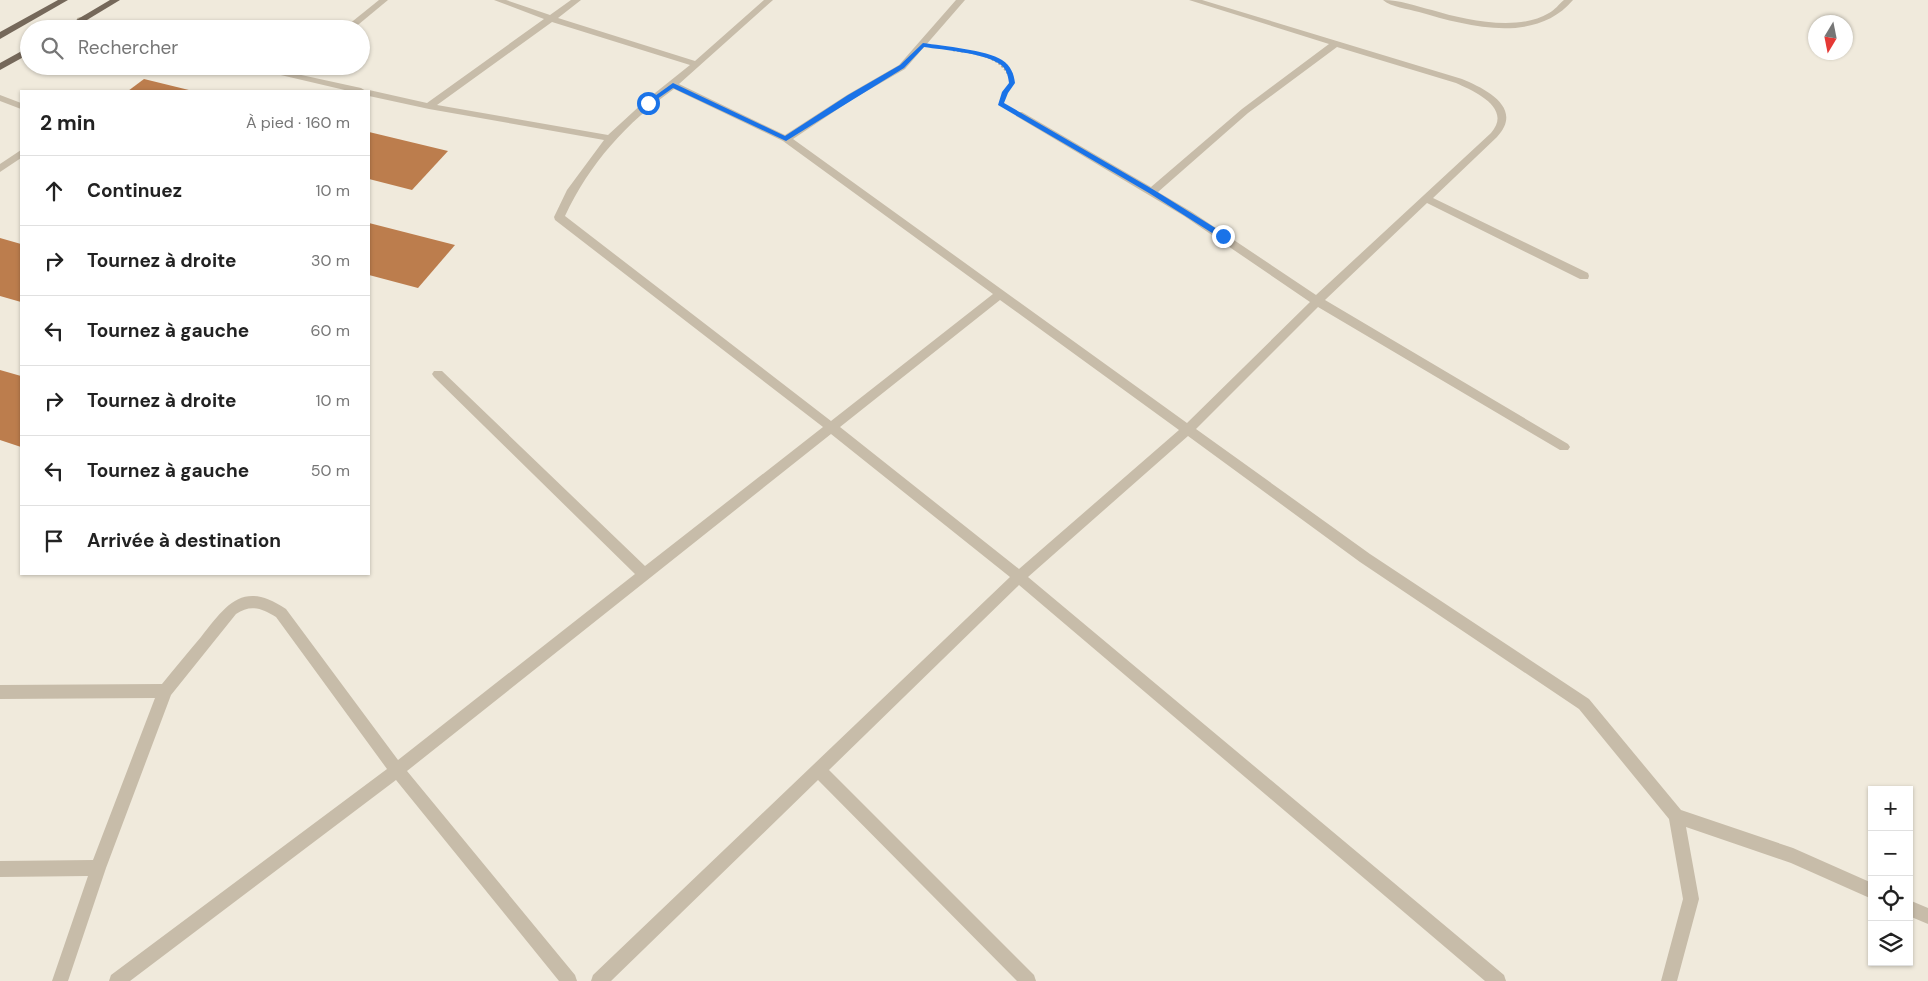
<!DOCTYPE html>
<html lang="fr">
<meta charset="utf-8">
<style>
body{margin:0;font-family:"DM Sans",sans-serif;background:#f6f6f6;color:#222}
.controls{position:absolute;right:15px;bottom:15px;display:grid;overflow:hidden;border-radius:0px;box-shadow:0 1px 4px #0004}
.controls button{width:45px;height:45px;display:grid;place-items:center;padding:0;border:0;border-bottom:1px solid #e0e0e0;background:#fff;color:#222;font:25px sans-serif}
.compass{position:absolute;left:1808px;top:15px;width:45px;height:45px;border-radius:50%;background:#fff;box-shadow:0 1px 4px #0004;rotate:190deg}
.stop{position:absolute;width:15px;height:15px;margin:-11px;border:4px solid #1a73e8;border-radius:50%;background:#fff}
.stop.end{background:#1a73e8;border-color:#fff;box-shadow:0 1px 5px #0008}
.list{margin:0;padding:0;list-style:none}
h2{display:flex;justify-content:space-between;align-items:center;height:65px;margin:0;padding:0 20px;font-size:21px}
h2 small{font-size:16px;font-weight:400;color:#767676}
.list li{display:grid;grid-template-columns:32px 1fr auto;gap:15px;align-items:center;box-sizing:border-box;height:70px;padding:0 20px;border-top:1px solid #e0e0e0}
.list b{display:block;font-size:19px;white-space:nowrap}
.list em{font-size:16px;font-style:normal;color:#767676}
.icon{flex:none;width:28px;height:28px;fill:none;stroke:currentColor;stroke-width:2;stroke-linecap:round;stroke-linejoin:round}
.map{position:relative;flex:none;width:1928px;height:981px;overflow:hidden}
.search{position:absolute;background:#fff;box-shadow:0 1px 4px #0004;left:20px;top:20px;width:350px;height:55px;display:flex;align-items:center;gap:12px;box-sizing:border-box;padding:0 18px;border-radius:28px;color:#767676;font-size:19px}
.panel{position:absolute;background:#fff;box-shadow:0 1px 4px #0004;left:20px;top:90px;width:350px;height:485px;border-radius:0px}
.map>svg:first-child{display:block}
</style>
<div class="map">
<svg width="1928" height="981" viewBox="0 0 1928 981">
<rect width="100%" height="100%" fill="#f0eadc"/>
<!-- building -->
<g fill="#bc7d4d">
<polygon points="144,79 193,91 128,91"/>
<polygon points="369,132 448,151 412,190 369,179"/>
<polygon points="369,223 455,245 418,288 369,275"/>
<polygon points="0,238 21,244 21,302 0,296"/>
<polygon points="0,370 21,376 21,447 0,440"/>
</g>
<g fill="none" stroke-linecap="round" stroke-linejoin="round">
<!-- path -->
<path stroke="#b2a693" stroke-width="2.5" stroke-dasharray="2 2" stroke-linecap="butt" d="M953 50C978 53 1004 56 1012 83L1005 92"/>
<!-- service -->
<g fill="#c7bca9" fill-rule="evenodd">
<path d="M1383 0C1400 0 1415 6 1432 10 1465 20 1518 32 1549 13 1555 10 1559 4 1564 0H1573C1535 45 1467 26 1419 12 1408 9 1391 7 1383 0Z"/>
<polygon points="0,95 21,103 21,109 0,101"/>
<polygon points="21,150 21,158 0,172 0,164"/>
</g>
<!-- minor -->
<g fill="#c7bca9" fill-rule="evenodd">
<polygon points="379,0 388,0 353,29 343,29"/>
<path d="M494 0H506L550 15 571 0H581L558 18 695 61 764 0H773L679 84 785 135 847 95 899 65 956 0H965L905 69 853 99 793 139 1187 423 1310 302 1184 216 1016 116V112H1022L1151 187 1242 109 1329 44 1189 0H1202L1462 79C1486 89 1524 108 1497 137L1433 198 1588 273 1589 276 1588 279H1580L1427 203 1325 300 1568 444 1570 447 1568 450H1560L1318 307 1196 429 1370 554 1589 699 1681 810 1793 848 1872 883V899L1791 863 1686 827 1699 899 1677 981H1661L1683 899 1669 819 1579 709 1360 562 1188 436 1028 577 1504 975 1506 981H1485L1019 585 829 770 1034 975 1036 981H1017L818 780 611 981H591L593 975 1010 577 831 434 407 771 575 975 577 981H559L396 780 130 981H109L111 975 387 769 276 617C262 608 250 604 236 614L171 695 106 868 68 981H52L88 876 0 877V861L93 860 155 698 0 699V685L162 684C175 668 188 652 201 637 227 604 243 580 286 609L398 760 635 574 434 377 432 374 434 371H442L645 566 823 427 555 220 554 217 567 190 604 140 429 109 369 96V91H349L242 66H260L361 88 366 91 369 90 427 103 544 19ZM552 22 690 65 645 101 608 135 437 105ZM1337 47 1456 83C1474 91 1513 108 1491 133L1316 295 1192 212 1158 192 1248 113ZM674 89 783 141 993 294 831 421 565 216C590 163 626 123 674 89ZM1000 300 1179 430 1019 569 840 427Z"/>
<polygon points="80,17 112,27 113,29 99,29 77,22 77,18"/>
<polygon points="1909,900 1928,908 1928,924 1909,916"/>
</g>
<!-- primary -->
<g fill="#75685a" fill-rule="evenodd">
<polygon points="58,0 68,0 0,39 0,32"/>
<polygon points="110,0 120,0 72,29 61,29"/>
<polygon points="29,47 29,54 0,70 0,63"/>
</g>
</g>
<!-- route -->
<path fill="#1a73e8" d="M923 43C943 46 987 50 1002 60 1011 66 1014 74 1015 83L1008 93 1004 103 1154 190 1225 234V238H1220L1149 193 998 105 1002 92 1009 83C1008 75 1006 67 998 63 982 53 944 50 924 47L904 68 786 141 673 88 650 104 645 103 673 83 785 136 848 95 900 65Z"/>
</svg>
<div class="controls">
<button>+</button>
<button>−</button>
<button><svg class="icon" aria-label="locate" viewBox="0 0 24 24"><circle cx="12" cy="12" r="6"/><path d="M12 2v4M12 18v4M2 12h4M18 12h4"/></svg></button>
<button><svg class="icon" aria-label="layers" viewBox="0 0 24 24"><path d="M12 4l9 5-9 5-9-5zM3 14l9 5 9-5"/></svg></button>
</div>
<svg class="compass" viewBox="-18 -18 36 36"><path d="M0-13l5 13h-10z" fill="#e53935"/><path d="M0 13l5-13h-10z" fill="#767676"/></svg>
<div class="stop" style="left:648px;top:103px"></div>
<div class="stop end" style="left:1223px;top:236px"></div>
<div class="search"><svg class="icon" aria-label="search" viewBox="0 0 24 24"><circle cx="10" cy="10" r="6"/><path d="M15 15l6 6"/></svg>Rechercher</div>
<section class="panel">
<h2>2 min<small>À pied · 160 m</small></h2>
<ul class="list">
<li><svg class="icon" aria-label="ahead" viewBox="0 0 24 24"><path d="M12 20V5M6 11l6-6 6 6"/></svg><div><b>Continuez</b></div><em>10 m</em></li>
<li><svg class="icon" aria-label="right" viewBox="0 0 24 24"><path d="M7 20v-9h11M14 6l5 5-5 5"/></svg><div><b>Tournez à droite</b></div><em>30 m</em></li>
<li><svg class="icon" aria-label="left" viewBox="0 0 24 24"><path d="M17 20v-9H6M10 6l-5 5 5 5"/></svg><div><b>Tournez à gauche</b></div><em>60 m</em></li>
<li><svg class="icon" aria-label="right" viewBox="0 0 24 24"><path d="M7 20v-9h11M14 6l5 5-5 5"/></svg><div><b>Tournez à droite</b></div><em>10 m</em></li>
<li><svg class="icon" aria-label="left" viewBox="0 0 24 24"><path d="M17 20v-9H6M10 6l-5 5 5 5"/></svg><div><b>Tournez à gauche</b></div><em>50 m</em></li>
<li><svg class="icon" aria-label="arrive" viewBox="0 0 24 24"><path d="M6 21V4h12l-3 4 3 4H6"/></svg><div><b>Arrivée à destination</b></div></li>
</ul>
</section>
</div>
